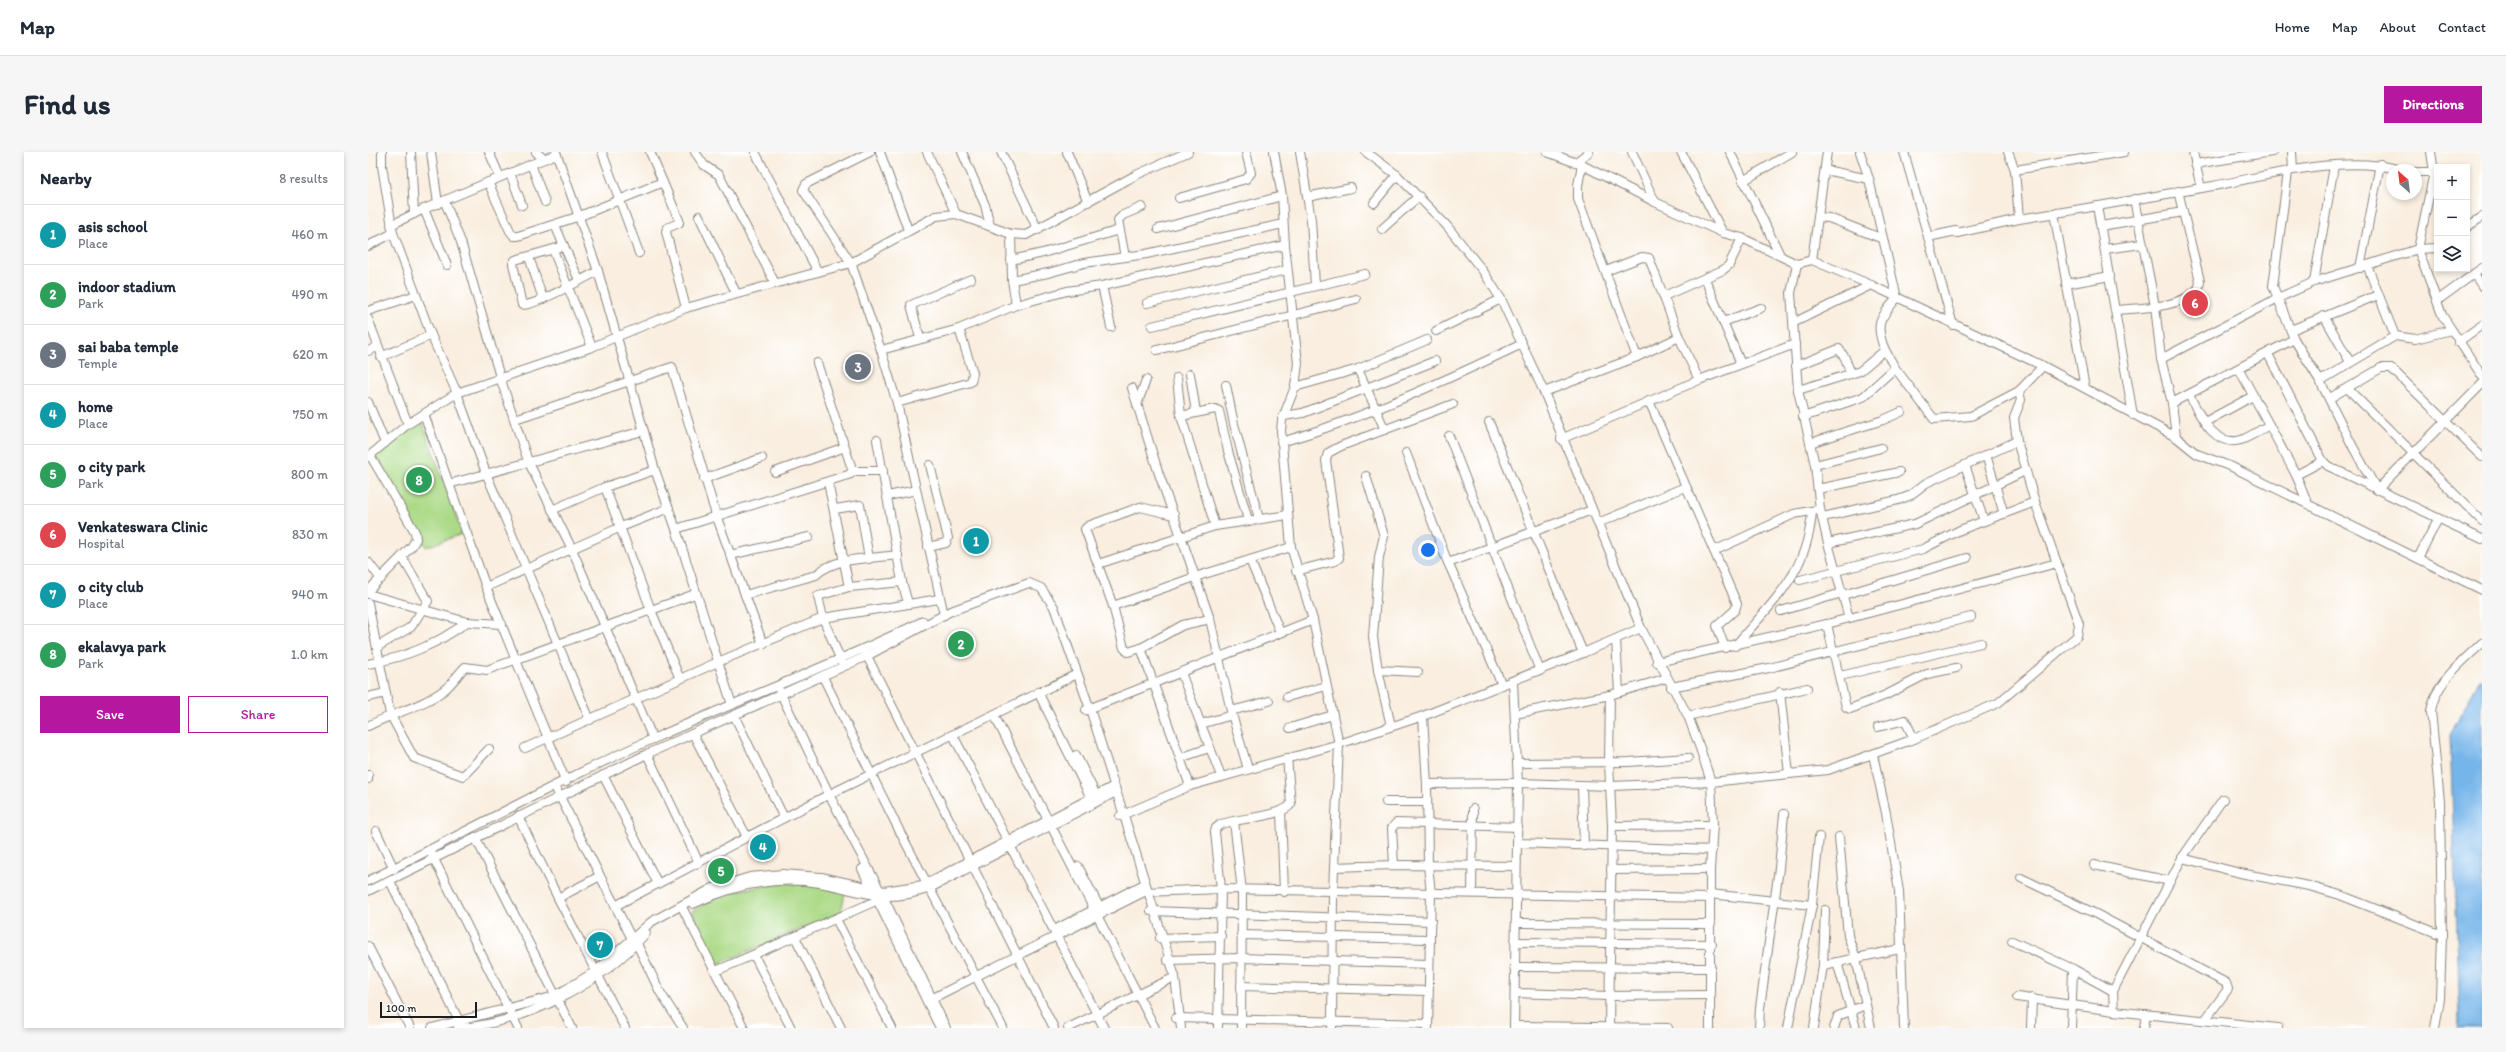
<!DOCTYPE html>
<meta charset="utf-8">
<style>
body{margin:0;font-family:Itim,sans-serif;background:#f6f6f7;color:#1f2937}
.controls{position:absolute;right:12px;top:12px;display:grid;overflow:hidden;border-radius:0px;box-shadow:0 2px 6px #0003}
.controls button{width:36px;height:36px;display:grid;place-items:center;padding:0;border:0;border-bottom:1px solid #e0e1e3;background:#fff;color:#1f2937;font:20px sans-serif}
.compass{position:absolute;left:2018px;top:12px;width:36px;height:36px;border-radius:50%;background:#fff;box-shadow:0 2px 6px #0003;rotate:332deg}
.scale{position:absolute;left:12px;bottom:10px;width:97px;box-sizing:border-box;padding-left:4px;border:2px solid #1c1c1c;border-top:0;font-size:11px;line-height:14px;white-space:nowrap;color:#1c1c1c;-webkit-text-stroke:3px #fff;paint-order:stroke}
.you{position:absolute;left:1060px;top:398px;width:14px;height:14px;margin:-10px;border:3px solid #fff;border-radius:50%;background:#1a73e8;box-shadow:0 0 0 6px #1a73e833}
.badge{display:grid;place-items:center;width:26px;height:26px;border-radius:50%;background:#b5179e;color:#fff;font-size:13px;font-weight:700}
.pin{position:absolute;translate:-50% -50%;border:2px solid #fff;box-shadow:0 1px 4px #0006}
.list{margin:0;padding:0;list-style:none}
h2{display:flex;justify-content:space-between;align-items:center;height:52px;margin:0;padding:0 16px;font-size:17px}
h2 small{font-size:13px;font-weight:400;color:#747a83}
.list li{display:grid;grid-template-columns:26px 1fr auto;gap:12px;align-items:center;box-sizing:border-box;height:60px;padding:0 16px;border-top:1px solid #e0e1e3}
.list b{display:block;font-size:15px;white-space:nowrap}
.list p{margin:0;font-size:13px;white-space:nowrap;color:#747a83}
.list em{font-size:13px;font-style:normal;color:#747a83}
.actions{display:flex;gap:8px;padding:12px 16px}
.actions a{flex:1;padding:9px 0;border:1px solid #b5179e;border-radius:0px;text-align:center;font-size:14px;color:#b5179e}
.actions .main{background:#b5179e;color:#fff}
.icon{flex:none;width:22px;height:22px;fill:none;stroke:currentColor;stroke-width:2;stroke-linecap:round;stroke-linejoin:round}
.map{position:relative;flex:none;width:2114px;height:876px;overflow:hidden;border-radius:0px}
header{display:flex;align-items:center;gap:24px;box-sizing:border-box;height:56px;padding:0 20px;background:#fff;border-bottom:1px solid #e0e1e3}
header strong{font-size:19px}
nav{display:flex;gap:22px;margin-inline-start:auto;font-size:14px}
.intro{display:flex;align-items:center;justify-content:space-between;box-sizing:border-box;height:96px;padding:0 24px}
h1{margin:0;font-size:28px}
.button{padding:10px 18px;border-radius:0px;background:#b5179e;color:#fff;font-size:14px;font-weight:700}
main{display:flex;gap:24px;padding:0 24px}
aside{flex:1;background:#fff;border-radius:0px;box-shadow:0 2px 6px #0003}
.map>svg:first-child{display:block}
</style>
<header>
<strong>Map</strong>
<nav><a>Home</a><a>Map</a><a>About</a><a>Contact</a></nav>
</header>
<div class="intro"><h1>Find us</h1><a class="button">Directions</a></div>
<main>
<aside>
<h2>Nearby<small>8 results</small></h2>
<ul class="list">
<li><span class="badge" style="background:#0f9aa8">1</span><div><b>asis school</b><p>Place</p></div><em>460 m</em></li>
<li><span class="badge" style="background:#2e9e5b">2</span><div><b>indoor stadium</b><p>Park</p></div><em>490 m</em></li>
<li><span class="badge" style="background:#6b7280">3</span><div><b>sai baba temple</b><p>Temple</p></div><em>620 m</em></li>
<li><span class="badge" style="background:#0f9aa8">4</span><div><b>home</b><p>Place</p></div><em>750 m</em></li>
<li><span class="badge" style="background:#2e9e5b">5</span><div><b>o city park</b><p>Park</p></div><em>800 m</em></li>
<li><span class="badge" style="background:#e0444e">6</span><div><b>Venkateswara Clinic</b><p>Hospital</p></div><em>830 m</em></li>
<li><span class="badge" style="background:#0f9aa8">7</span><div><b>o city club</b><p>Place</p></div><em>940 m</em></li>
<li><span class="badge" style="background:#2e9e5b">8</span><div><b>ekalavya park</b><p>Park</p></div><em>1.0 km</em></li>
</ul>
<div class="actions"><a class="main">Save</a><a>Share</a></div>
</aside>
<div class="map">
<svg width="2114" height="876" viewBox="0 0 2114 876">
<rect width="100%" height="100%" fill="#fff"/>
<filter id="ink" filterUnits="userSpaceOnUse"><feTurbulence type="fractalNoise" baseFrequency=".025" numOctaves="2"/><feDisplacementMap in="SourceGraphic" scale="8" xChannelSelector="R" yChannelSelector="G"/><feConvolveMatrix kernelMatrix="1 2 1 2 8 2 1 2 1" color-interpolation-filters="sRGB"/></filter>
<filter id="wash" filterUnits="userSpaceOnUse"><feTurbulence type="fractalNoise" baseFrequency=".012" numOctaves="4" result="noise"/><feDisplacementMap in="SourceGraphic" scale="16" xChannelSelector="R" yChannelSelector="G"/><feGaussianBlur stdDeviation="0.9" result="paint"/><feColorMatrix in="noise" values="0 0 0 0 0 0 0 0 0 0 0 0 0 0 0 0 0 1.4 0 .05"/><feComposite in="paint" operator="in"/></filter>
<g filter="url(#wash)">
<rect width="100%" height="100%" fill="#f9eedf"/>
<!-- green -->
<g fill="#acda87" stroke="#647b52">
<polygon points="54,269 94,382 58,395 5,303"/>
<polygon points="417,731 449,734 477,741 473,760 350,812 324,759 360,740"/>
</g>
<!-- water -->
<polygon fill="#76b5ea" stroke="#496883" points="2112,526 2114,528 2114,876 2090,876 2092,869 2082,583"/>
</g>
<g filter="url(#ink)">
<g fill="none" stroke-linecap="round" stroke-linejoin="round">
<defs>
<g id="minor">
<polyline points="14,0 14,14 25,81 63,183 89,241 118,321 222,568"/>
<polyline points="43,0 46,62"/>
<polyline points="63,0 70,52"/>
<polyline points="121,0 132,25"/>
<polyline points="168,0 176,7"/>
<polyline points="188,0 230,119 287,318 308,377 364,553"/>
<polyline points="234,0 271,101"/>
<polyline points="282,0 311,68 311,71 299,76 298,80 318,156"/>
<polyline points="327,0 336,13 351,23 407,131"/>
<polyline points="387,0 450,120"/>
<polyline points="502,0 438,32 435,38 483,111 513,198 529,251 576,463"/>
<polyline points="512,0 540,78"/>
<polyline points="559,0 588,62"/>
<polyline points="594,0 617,53 622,74"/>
<polyline points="633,0 670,78"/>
<polyline points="699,0 720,50"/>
<polyline points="906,0 914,44 917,93 930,211 927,235 914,268 913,279 923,395 945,468 971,592 965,741 964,876"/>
<polyline points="932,0 943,68 947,133"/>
<polyline points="998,0 1029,23 1079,74 1115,119 1133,147 1176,240 1273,476 1320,564 1332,596 1343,630 1345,673 1342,717 1342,876"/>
<polyline points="1179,0 1214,13 1287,50 1355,81 1374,86 1429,112 1444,108 1503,133 1675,214 1808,285 1829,302 1864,315 2114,438"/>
<polyline points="1264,0 1287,50"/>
<polyline points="1313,0 1355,81"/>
<polyline points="1362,0 1412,103"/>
<polyline points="1536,0 1585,173"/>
<path d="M1640 0 1647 18 1651 67C1716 57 1780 45 1845 34 1903 23 1976 2 2033 18"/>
<polyline points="1825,0 1833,36"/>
<polyline points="1924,0 1925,18"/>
<polyline points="2063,0 2066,20 2050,97 2074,163 2114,224"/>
<polyline points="1207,11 1221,0"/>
<polyline points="163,12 177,50"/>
<polyline points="1827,12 1904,0"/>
<polyline points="1214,13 1210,33 1210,47 1269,205"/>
<polyline points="1457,18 1501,27"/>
<polyline points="1647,18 1756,0"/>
<polyline points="1920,20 1905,134 1926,187 1952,229 1985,295 2009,338 2114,232"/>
<polyline points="2048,20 2066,20"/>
<polyline points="142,21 154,53"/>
<polyline points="1375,29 1424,0"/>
<polyline points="120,30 142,79 146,84 150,84 212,64 295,30"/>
<polyline points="939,45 983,36"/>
<polyline points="811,46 878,27 883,21 878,0"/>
<polyline points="1766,47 1787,154 1793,207 1804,251 1808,285"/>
<polyline points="77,50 93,90 132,225 160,309 204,397 285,587"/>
<polyline points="1006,51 1029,23"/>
<polyline points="1729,54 1765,263"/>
<polyline points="56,57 79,113"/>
<polyline points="1686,61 1717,236"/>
<polyline points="331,64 368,141"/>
<polyline points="1450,65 1461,66 1515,87"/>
<polyline points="23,73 56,57 188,2"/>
<path d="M187 73 196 94 147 108 145 112 154 153C165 155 217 126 230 119"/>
<polyline points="1733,74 1815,60"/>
<polyline points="2099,75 2114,65"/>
<polyline points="790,77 914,44"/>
<polyline points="1014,77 1051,44"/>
<polyline points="1589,81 1651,67"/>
<polyline points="643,82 644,128 648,153"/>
<polyline points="1560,85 1588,79"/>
<polyline points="0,94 25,81"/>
<polyline points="196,94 211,128"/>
<polyline points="1737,97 1774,92"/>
<polyline points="185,98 224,195"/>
<polyline points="161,105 175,147"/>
<polyline points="757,105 750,68 755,63 774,55"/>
<polyline points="643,108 675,101 751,78"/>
<polyline points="1444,108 1459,0"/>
<polyline points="1429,112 1423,141 1430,238 1447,313 1452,357 1460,391 1481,466"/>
<polyline points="1999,113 2027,184"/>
<polyline points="1992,116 2012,12"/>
<polyline points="1238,119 1274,105 1281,106 1311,185 1331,228"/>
<polyline points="2106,122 2114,134"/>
<polyline points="1337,127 1373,212"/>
<polyline points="644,128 680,121 716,111 778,102 915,72"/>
<polyline points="1946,130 1966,14"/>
<polyline points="1698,132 1742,124"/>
<polyline points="734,134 743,175"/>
<polyline points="1296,144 1355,118 1361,113 1374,86"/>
<polyline points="2070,148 2114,116"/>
<polyline points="779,151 919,118"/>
<path d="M1748 158C1770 156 1818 156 1831 135L1832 129 1810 39"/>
<polyline points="0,159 48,143"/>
<polyline points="1956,164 1982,210"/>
<polyline points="0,167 40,272"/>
<polyline points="1355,170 1393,156"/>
<polyline points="1427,170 1503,133"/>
<polyline points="784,174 997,122"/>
<polyline points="1923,178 2010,143"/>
<polyline points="1068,179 1133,147"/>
<polyline points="552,186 543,153 603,127"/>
<polyline points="2090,190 2114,173"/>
<polyline points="513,198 591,177 648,153 699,139 734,134 917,93"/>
<polyline points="789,198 988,147"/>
<polyline points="1517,198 1527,216 1566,267 1603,264 1651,239 1675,214"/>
<polyline points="0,199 9,195"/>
<polyline points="1900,202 1955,309 1960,314 2114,387"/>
<polyline points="13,205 63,183"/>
<polyline points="1793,207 1910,146 1946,130 2050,97 2069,96"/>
<polyline points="1428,214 1471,197 1477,206 1483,222"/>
<polyline points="990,217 1017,278"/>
<polyline points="1871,217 1928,323 1940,352"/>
<polyline points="822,222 828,260"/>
<polyline points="809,226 813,264 847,257 851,259 860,299 880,368"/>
<polyline points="1952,229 2027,184 2047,187 2083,178"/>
<polyline points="858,233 866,272 891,367"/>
<polyline points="927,235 990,217 1059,188"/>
<polyline points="764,236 790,319 842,467 863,559 880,617"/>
<polyline points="1979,236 2114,369"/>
<path d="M1430 238 1492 219 1517 198C1506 172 1512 166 1529 146L1501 27 1492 0"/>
<polyline points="1176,240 1269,205 1311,185"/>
<path d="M1821 243C1831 261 1845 296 1873 288 1882 285 1892 278 1901 273"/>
<polyline points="1962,246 2013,216 2023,216 2114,305"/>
<polyline points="1281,249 1369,452 1367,458 1349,474 1357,496"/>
<polyline points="0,250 17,291"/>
<polyline points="529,251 603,230 605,221 591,177"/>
<polyline points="1804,251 1926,187"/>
<polyline points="769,253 778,228"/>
<polyline points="56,262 118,435 198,630"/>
<polyline points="813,264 847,374"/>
<polyline points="916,264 935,261 1067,209"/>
<polyline points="1435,265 1495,245 1527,216"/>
<polyline points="147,267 304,215 348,363 395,492"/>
<polyline points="1121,270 1215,501"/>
<polyline points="1837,270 1885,244"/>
<polyline points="1081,284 1172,519"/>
<polyline points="1193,287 1331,228 1427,192"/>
<polyline points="509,288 534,430 540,451"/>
<path d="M913 290C997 266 1076 229 1154 192"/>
<polyline points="1442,291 1515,268 1533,260"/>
<polyline points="1038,301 1078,406 1134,533"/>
<polyline points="1618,303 1636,362"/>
<polyline points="0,305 40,272 89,241 224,195 318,156 483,111 568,64 588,62 643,82 658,83 768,23 820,0"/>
<polyline points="1447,313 1513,296"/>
<polyline points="1597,313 1616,369"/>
<polyline points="484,319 515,319"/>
<polyline points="407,320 477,295"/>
<polyline points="1928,323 1955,309"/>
<polyline points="998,324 1016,384 1011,405 1005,485 1010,518 1023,574"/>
<polyline points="336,327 394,306"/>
<polyline points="460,330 481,435"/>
<polyline points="81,332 275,279"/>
<polyline points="237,335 283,458 312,527"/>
<polyline points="1450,337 1531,320"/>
<polyline points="520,344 548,338"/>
<polyline points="467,357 492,353 501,407"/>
<polyline points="184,358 237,335 287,318"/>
<polyline points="806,363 772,355 720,374 717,377 745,454 756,496 760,500 773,496 815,473 842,467"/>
<polyline points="1455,365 1530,348 1541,344 1558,331 1649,289"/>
<polyline points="1230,371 1317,335"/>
<polyline points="308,377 483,322 484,317 449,211"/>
<polyline points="1460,391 1547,372 1657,319"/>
<polyline points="560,395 578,391 580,386 562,313"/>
<polyline points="1346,399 1426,362 1449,358"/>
<polyline points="362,403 441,385"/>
<polyline points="2050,406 2070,367"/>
<polyline points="882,408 912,480"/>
<polyline points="0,410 13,427"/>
<polyline points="1080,411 1224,358"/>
<polyline points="730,412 847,374 920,363"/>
<polyline points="928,419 967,409 971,406 958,308 960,301 973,294 1085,252"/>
<polyline points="1432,428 1555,397 1592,378 1667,350"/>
<polyline points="118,435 253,375 301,356"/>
<polyline points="0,439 44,394 48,387 47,380 2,303"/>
<polyline points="0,442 99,470 134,472"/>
<path d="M377 443 448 423C467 404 504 407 530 403"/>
<polyline points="1475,443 1599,406"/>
<polyline points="0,451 22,562 46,606 95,624 121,597"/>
<polyline points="745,454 827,425 923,395"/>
<polyline points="1413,459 1474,441"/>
<polyline points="1459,472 1478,555 1482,557 1518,543 1559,522 1588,516"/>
<polyline points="1248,487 1251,540"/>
<path d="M1367 494C1405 449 1440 421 1444 359"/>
<polyline points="9,495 43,475 60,449 34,405"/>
<polyline points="773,496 822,634"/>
<polyline points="497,500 686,876"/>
<polyline points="473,509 455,466 450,444 481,435 534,430"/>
<polyline points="1289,510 1459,472 1689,411"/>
<path d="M0 512C38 505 68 493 99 470"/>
<polyline points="1010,518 1050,520"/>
<polyline points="813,521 853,624"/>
<polyline points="1472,524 1613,491"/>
<polyline points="455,525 532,680 635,876"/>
<polyline points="1145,530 1150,631 1146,876"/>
<polyline points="1303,535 1401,516 1603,465"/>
<polyline points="411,538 464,648 516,746 578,876"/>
<polyline points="670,540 723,646"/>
<polyline points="1412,540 1421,622"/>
<polyline points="0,545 18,541"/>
<polyline points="919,545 958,534"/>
<polyline points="718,558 945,468"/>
<polyline points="863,559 901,549"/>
<polyline points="1147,562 1242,543 1299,526"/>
<polyline points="366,563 416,666"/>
<polyline points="626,563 787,876"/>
<polyline points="1320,564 1439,536"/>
<polyline points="833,572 864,563"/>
<path d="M0 574C25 561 54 555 76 538 84 532 90 522 97 515L119 518 327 442"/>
<polyline points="1510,575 1537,568 1546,587"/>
<polyline points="922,576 965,563"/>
<polyline points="325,582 379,685"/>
<polyline points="585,583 736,876"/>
<polyline points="157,596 350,510 455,466 571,447"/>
<polyline points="279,602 331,711"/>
<polyline points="708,603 728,643"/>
<polyline points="1505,603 1518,661 1531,739 1536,876"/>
<polyline points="812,606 841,596"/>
<polyline points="1149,611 1260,610 1320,606"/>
<polyline points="0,623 0,627"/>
<polyline points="235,623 290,732"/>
<polyline points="1059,632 1150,631 1243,634 1343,630 1460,618 1546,587 1630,551 1709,484 1711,472 1667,350 1649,289 1646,266 1653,248 1651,239"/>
<polyline points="1214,634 1216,694"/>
<polyline points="189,639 266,791"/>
<polyline points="1018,650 1059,650"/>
<polyline points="913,659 916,740"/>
<polyline points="150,664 190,746 257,876"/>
<polyline points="752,664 822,634 971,592 1055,564"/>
<polyline points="1244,674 1345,673"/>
<polyline points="8,679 26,717"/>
<polyline points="107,685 204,876"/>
<polyline points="1471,685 1480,784 1488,806 1503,876"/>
<polyline points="1150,691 1344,698"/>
<polyline points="64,703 150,876"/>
<polyline points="1814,706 1872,721 1941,734 1972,743 2074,783"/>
<polyline points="1026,713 1024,676 1028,671 1150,675"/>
<polyline points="1726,713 1802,729"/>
<polyline points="710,714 733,758"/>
<polyline points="966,715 1026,713 1148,714"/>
<polyline points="494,717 572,876"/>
<polyline points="1243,718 1342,717"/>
<polyline points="1653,726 1728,762 1858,831 1860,837 1837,868"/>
<path d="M0 729C95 682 189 629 287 586 376 546 467 512 555 469"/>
<polyline points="22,729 92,871"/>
<polyline points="0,739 279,602 499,504 583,459 661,431 673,436 686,455 722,557 802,808 807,825 813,876"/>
<polyline points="1104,741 1105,657"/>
<polyline points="1342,742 1444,753"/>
<polyline points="190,746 232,724"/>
<path d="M325 752C365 733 408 724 452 731 497 739 515 753 562 736L748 640"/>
<polyline points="247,754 458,644 709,522"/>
<polyline points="315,757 376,876"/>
<polyline points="783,759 1063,769"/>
<polyline points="468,767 524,876"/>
<polyline points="1148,771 1343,772"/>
<polyline points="690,776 776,732"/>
<polyline points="873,783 1061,787"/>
<polyline points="427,785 473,876"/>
<polyline points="792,786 853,784"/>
<polyline points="1644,789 1705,817 1745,839 1814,706 1855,647"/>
<polyline points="1147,790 1344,792"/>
<polyline points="269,792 292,840 315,876"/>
<polyline points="0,794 42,876"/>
<polyline points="386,803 423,876"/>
<polyline points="799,808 873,806 1060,812"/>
<polyline points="1469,810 1488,876"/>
<polyline points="1455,813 1532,797"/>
<polyline points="1146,815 1343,816"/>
<polyline points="348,819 510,748"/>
<polyline points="873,834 1060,839"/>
<polyline points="1745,839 1746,859"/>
<polyline points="1147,841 1242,844 1343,843"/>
<polyline points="1649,845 1746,859 1910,876"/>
<polyline points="559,849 776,740 853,737 1342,746"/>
<polyline points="808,866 1060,872"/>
<polyline points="1146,874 1300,876"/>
<polyline points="64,876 187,844 228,819 283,770 345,736 382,725 415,722 453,725 516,739 555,733 746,634"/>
<path d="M90 876C159 871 233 832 278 781"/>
<polyline points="700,876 807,825"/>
<polyline points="850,876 853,737 847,680 848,676 853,672 866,669"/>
<path d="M873 876 874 739 866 669C879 666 916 663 923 652L919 606"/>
<polyline points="1060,876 1063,741 1060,714 1059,632 1055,564 1215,501 1273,476"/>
<polyline points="1241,876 1244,674 1241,610 1242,543"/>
<polyline points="1391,876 1392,856 1411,716 1416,662"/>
<polyline points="1420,876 1444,753 1451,685"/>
<polyline points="1446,876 1455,813 1457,758"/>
<polyline points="1466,876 1470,864 1497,853"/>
<polyline points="1663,876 1664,846"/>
<polyline points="1703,876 1705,817"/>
<polyline points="1776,876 1778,862"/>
<path d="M2067 876 2072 847 2074 783 2072 650 2063 559C2066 532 2095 509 2114 491"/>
</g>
</defs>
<!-- minor casing -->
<use href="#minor" stroke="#8a857e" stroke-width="10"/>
<!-- minor -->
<use href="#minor" stroke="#fff" stroke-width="8"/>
</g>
</g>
</svg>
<div class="controls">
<button>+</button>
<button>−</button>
<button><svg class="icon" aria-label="layers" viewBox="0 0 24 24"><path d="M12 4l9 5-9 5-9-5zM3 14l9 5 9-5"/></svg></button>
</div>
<svg class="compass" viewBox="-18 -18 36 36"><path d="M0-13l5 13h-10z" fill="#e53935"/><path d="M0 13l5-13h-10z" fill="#747a83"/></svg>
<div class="scale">100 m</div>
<div class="you"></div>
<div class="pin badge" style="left:608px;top:389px;background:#0f9aa8">1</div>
<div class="pin badge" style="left:593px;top:492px;background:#2e9e5b">2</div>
<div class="pin badge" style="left:490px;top:215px;background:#6b7280">3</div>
<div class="pin badge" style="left:395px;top:695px;background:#0f9aa8">4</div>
<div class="pin badge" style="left:353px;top:719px;background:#2e9e5b">5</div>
<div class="pin badge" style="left:1827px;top:151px;background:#e0444e">6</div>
<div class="pin badge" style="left:232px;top:793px;background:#0f9aa8">7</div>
<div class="pin badge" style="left:51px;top:328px;background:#2e9e5b">8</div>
</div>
</main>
